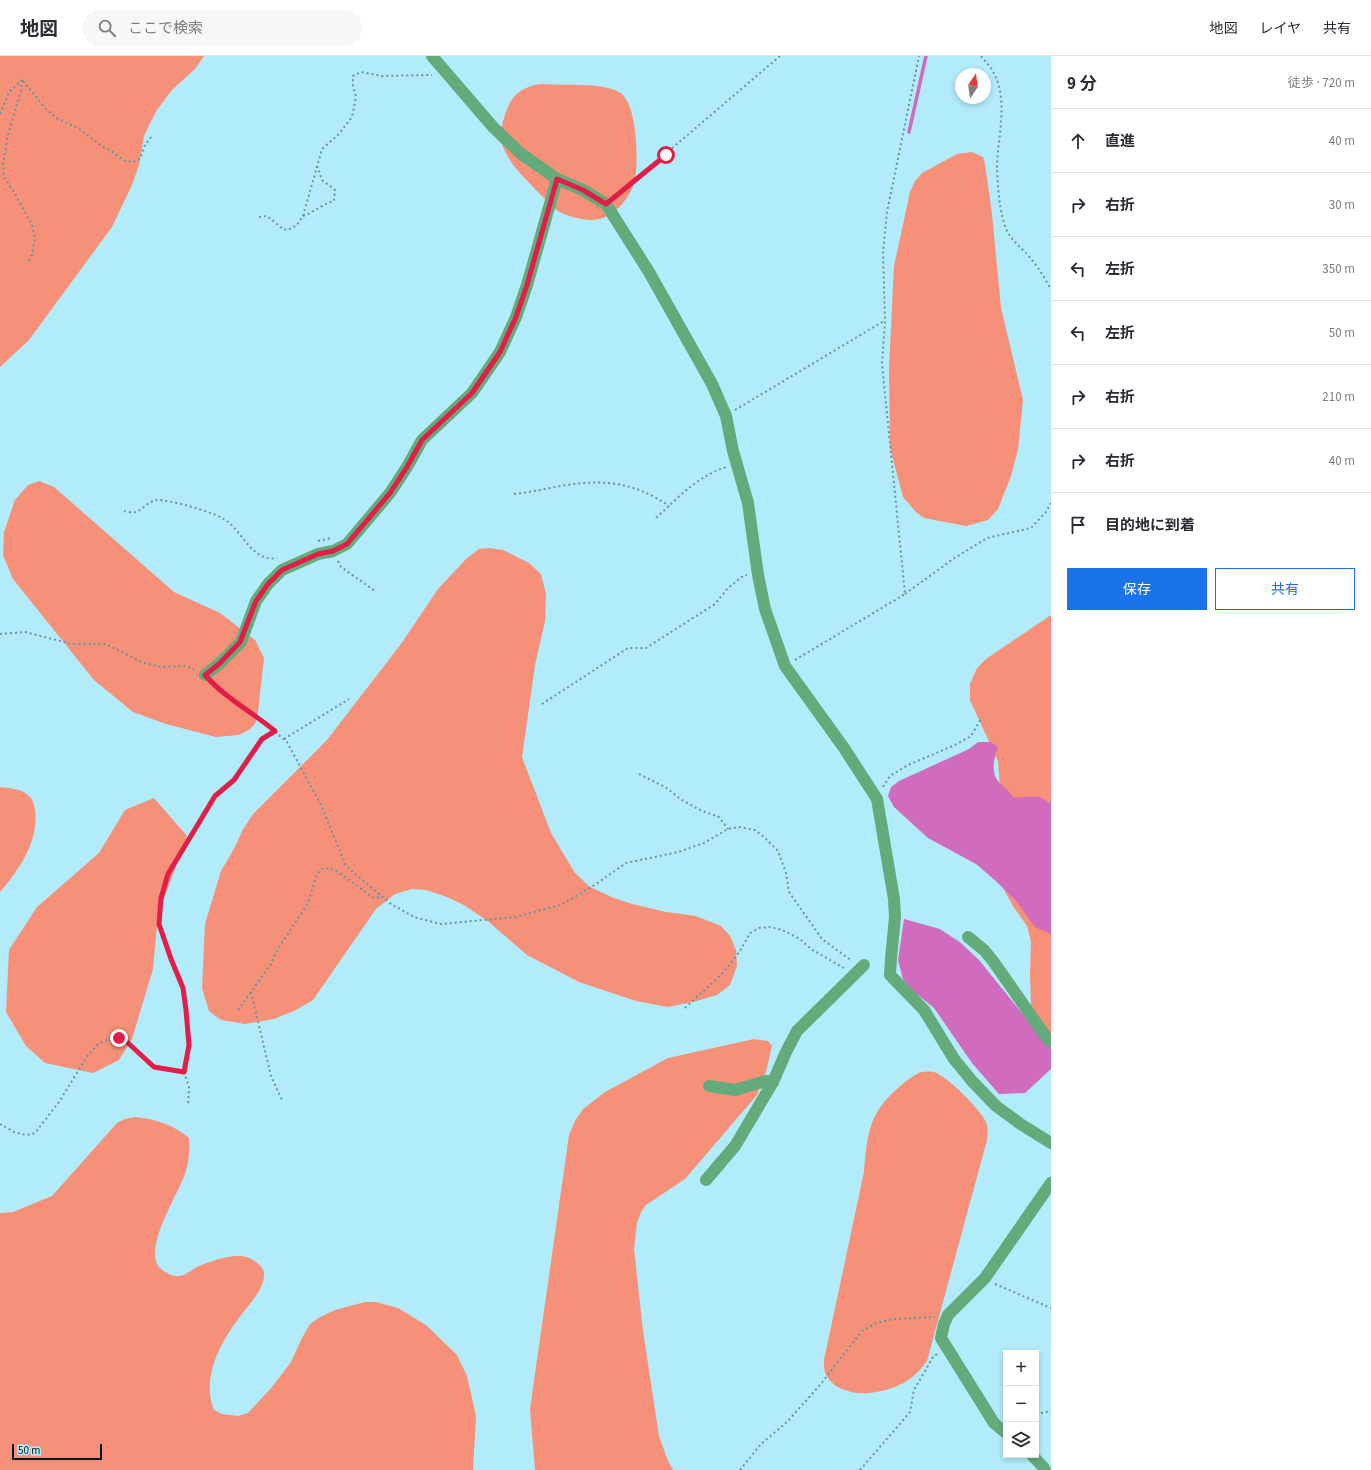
<!DOCTYPE html>
<html lang="ja">
<meta charset="utf-8">
<style>
body{margin:0;font-family:"Source Sans 3","Noto Sans JP",sans-serif;background:#f7f7f7;color:#2b2b33}
.controls{position:absolute;right:12px;bottom:12px;display:grid;overflow:hidden;border-radius:0px;box-shadow:0 2px 6px #0003}
.controls button{width:36px;height:36px;display:grid;place-items:center;padding:0;border:0;border-bottom:1px solid #e1e1e2;background:#fff;color:#2b2b33;font:20px sans-serif}
.compass{position:absolute;left:955px;top:12px;width:36px;height:36px;border-radius:50%;background:#fff;box-shadow:0 2px 6px #0003;rotate:13deg}
.scale{position:absolute;left:12px;bottom:10px;width:90px;box-sizing:border-box;padding-left:4px;border:2px solid #01161b;border-top:0;font-size:11px;line-height:14px;white-space:nowrap;color:#01161b;-webkit-text-stroke:3px #b2ebf9;paint-order:stroke}
.stop{position:absolute;width:12px;height:12px;margin:-9px;border:3px solid #e11d48;border-radius:50%;background:#fff}
.stop.end{background:#e11d48;border-color:#fff;box-shadow:0 1px 4px #0008}
.list{margin:0;padding:0;list-style:none}
h2{display:flex;justify-content:space-between;align-items:center;height:52px;margin:0;padding:0 16px;font-size:17px}
h2 small{font-size:13px;font-weight:400;color:#7c7c81}
.list li{display:grid;grid-template-columns:26px 1fr auto;gap:12px;align-items:center;box-sizing:border-box;height:64px;padding:0 16px;border-top:1px solid #e1e1e2}
.list b{display:block;font-size:15px;white-space:nowrap}
.list em{font-size:13px;font-style:normal;color:#7c7c81}
.actions{display:flex;gap:8px;padding:12px 16px}
.actions a{flex:1;padding:9px 0;border:1px solid #1a73e8;border-radius:0px;text-align:center;font-size:14px;color:#1a73e8}
.actions .main{background:#1a73e8;color:#fff}
.icon{flex:none;width:22px;height:22px;fill:none;stroke:currentColor;stroke-width:2;stroke-linecap:round;stroke-linejoin:round}
.map{position:relative;flex:none;width:1051px;height:1414px;overflow:hidden}
header{display:flex;align-items:center;gap:24px;box-sizing:border-box;height:56px;padding:0 20px;background:#fff;border-bottom:1px solid #e1e1e2}
header strong{font-size:19px}
nav{display:flex;gap:22px;margin-inline-start:auto;font-size:14px}
.search{width:280px;height:36px;background:#f7f7f7;display:flex;align-items:center;gap:10px;box-sizing:border-box;padding:0 14px;border-radius:22px;color:#7c7c81;font-size:15px}
main{display:flex}
aside{flex:1;background:#fff}
.map>svg:first-child{display:block}
</style>
<header>
<strong>地図</strong>
<div class="search"><svg class="icon" aria-label="search" viewBox="0 0 24 24"><circle cx="10" cy="10" r="6"/><path d="M15 15l6 6"/></svg>ここで検索</div>
<nav><a>地図</a><a>レイヤ</a><a>共有</a></nav>
</header>
<main>
<div class="map">
<svg width="1051" height="1414" viewBox="0 0 1051 1414">
<rect width="100%" height="100%" fill="#b2ebf9"/>
<!-- forest -->
<g fill="#f79078">
<polygon points="0,0 204,0 195,13 172,34 157,54 149,69 144,80 139,109 132,129 112,171 29,284 0,311"/>
<path d="M541 28C562 30 600 26 619 36 638 46 639 109 634 128 629 142 615 160 599 163 587 166 569 161 558 155 553 152 518 116 514 110 510 104 504 95 502 88 500 80 501 70 504 62 510 41 519 31 541 28Z"/>
<polygon points="972,96 983,101 985,108 992,158 1001,252 1023,344 1018,394 1011,420 998,453 988,464 966,470 924,462 916,456 903,441 890,392 889,312 894,210 910,136 915,125 922,117 957,98"/>
<polygon points="39,425 54,431 174,536 220,557 255,584 264,602 258,656 255,668 249,674 239,679 216,681 166,668 133,656 94,624 13,523 3,499 4,476 15,444 28,429"/>
<polygon points="489,492 503,494 529,507 541,518 546,538 545,565 535,609 522,701 551,777 575,817 590,831 614,842 632,848 666,856 696,860 721,870 730,880 736,894 737,910 730,929 717,939 693,946 668,951 636,945 579,926 527,899 489,866 464,849 447,841 426,834 412,833 395,838 376,853 313,944 296,954 274,963 245,968 221,964 209,955 202,932 205,868 221,815 235,791 243,773 254,757 327,684 401,588 438,533 466,503 479,493"/>
<polygon points="1051,559 1051,992 1032,972 1030,920 1031,885 1027,870 1013,850 991,810 1000,730 998,705 970,644 970,628 977,612 986,603"/>
<path d="M0 731C9 732 23 733 29 740 33 743 34 749 35 754 39 785 20 813 0 836Z"/>
<polygon points="154,742 187,780 158,859 153,913 132,983 119,1004 93,1017 45,1007 26,990 6,956 9,894 37,851 99,797 125,754"/>
<polygon points="754,983 768,985 772,990 766,1016 757,1039 685,1123 646,1149 641,1156 637,1167 634,1193 643,1275 659,1380 668,1405 673,1414 535,1414 530,1353 569,1079 575,1065 583,1053 605,1036 668,1002"/>
<path d="M921 1016C925 1016 930 1015 934 1016 946 1019 981 1054 986 1066 988 1072 988 1077 987 1084L927 1305C921 1313 914 1321 905 1326 883 1339 841 1345 826 1319 824 1315 824 1309 824 1304L864 1116C867 1079 869 1057 898 1032 906 1025 912 1020 921 1016Z"/>
<path d="M134 1061C153 1062 175 1069 189 1082 190 1093 189 1104 186 1115 180 1136 140 1195 161 1213 166 1217 173 1221 180 1220 186 1219 193 1213 199 1210 214 1204 242 1193 256 1206 260 1209 264 1213 264 1218 264 1235 248 1249 239 1262 220 1287 201 1323 214 1354L222 1358 238 1360 248 1357 272 1331 291 1306 302 1282 310 1268 320 1261 335 1254 365 1246H376L398 1252 426 1269 457 1299 467 1320 476 1360 473 1414H0V1157L13 1156 52 1140 117 1067 125 1063Z"/>
</g>
<!-- water -->
<g fill="#d06bbe">
<path d="M978 686H991L998 691C995 700 991 712 996 722 1000 729 1008 733 1013 741 1022 743 1030 739 1039 741 1043 743 1047 745 1051 747V878L1035 871 1016 845 997 826 976 808 928 782 894 751 888 740 891 731 899 725 969 693Z"/>
<polygon points="904,863 940,873 961,887 979,904 1051,993 1051,1013 1025,1037 999,1038 972,1007 934,952 913,935 903,923 898,904"/>
</g>
<g fill="none" stroke-linecap="round" stroke-linejoin="round">
<!-- stream -->
<polyline stroke="#d06bbe" stroke-width="3.5" points="909,76 926,0"/>
<!-- path -->
<g stroke="#6a949e" stroke-width="2" stroke-dasharray="2 3" stroke-linecap="butt">
<path d="M981 0C985 5 989 9 992 14 1010 43 997 82 997 113 998 132 999 152 1005 170 1010 185 1022 191 1031 203 1039 212 1045 223 1051 233"/>
<polyline points="22,24 21,35 8,79 3,108 4,121 15,138 32,169 35,182 32,199 27,207"/>
<polyline points="23,25 46,53 58,63 78,72 103,91 111,95 125,105 133,106 140,103 145,89 152,80"/>
<polyline points="0,58 9,36 22,24"/>
<polyline points="615,141 780,0"/>
<path d="M303 160C315 156 322 148 334 145L335 134 322 124 317 110"/>
<polyline points="259,161 267,160 283,173 288,174 297,169 303,160 322,93 338,79 352,61 356,41 353,29 353,20 361,16 382,20 432,19"/>
<polyline points="735,354 884,265"/>
<path d="M514 438C532 436 549 432 566 429 606 423 636 427 669 450"/>
<path d="M124 455C127 456 133 457 136 456 143 453 149 445 157 444 168 443 212 456 222 462 242 472 251 507 277 502"/>
<path d="M656 462C679 441 695 422 726 411"/>
<polyline points="318,485 331,482"/>
<polyline points="338,505 341,511 375,535"/>
<polyline points="905,538 953,503 987,482 1031,472 1046,456 1051,447"/>
<polyline points="0,578 25,576 72,588 106,588 141,606 161,611 186,610 195,614"/>
<polyline points="795,604 905,538 882,308 885,265 883,196 887,156 919,0"/>
<polyline points="212,627 230,642 265,667 287,686 321,749 346,810 391,848 414,861 441,868 515,861 561,849 596,828 626,807 678,796 704,787 728,773 739,771 755,774 764,781 778,795 786,817 789,836 822,883 852,905"/>
<polyline points="542,648 628,592 646,592 715,548 728,532 743,520 747,519"/>
<polyline points="284,683 349,643"/>
<polyline points="639,718 665,731 682,744 700,754 719,761 728,773"/>
<polyline points="883,731 890,720 908,709 955,689 971,680 982,661"/>
<polyline points="251,936 271,1020 282,1044"/>
<polyline points="685,952 724,916 740,895 750,877 759,872 770,871 782,874 800,883 811,893 844,912"/>
<polyline points="238,954 271,908 276,896 308,847 317,818 322,813 330,812 338,816 374,842 381,841"/>
<polyline points="184,1016 189,1031 188,1049"/>
<polyline points="0,1068 14,1076 26,1079 35,1077 59,1046 88,999 98,988 111,982 119,982 127,986 153,1011 184,1016 189,989 186,954 183,932 171,903 159,869 161,842 168,818 215,740 234,724 262,683 275,675"/>
<polyline points="995,1228 1051,1252"/>
<polyline points="1036,1358 1051,1355"/>
<polyline points="740,1414 761,1388 787,1366 820,1329 862,1275 876,1267 894,1263 935,1261"/>
<polyline points="860,1414 910,1356 914,1334 933,1301 937,1298"/>
</g>
<!-- minor -->
<g stroke="#64ab7c" stroke-width="12">
<polyline points="432,0 493,71 520,97 557,123 583,134 606,148 649,216 712,328 726,360 733,395 748,447 758,519 765,553 785,610 844,692 877,743 894,843 895,861 891,902 890,919 924,954 954,1003 972,1025 996,1050 1022,1069 1051,1087"/>
<polyline points="205,619 220,607 241,586 256,545 268,528 282,514 318,498 333,495 347,488 390,437 407,411 422,384 472,337 500,296 516,261 527,229 557,123"/>
<polyline points="968,881 984,894 993,905 1046,981 1051,986"/>
<polyline points="709,1030 735,1034 766,1025 773,1026"/>
<polyline points="706,1124 735,1090 773,1026 786,996 797,975 864,909"/>
<polyline points="1006,1377 994,1367 941,1282 944,1268 948,1259 985,1222 1051,1127"/>
<polyline points="1032,1399 1044,1412 1045,1414"/>
</g>
</g>
<g fill="none" stroke-linecap="round" stroke-linejoin="round">
<!-- route -->
<path stroke="#e11d48" stroke-width="5" d="M119 982 127 986 154 1011 184 1016 189 989 186 954 183 932 171 903 159 868 161 842 168 818 215 740 234 724 262 683 275 675C252 656 225 642 205 619L220 607 240 586 256 545 268 528 282 514 318 498 333 495 347 488 390 437 407 411 422 384 472 337 500 296 516 261 527 229 557 123 583 134 606 148 666 99"/>
</g>
</svg>
<div class="controls">
<button>+</button>
<button>−</button>
<button><svg class="icon" aria-label="layers" viewBox="0 0 24 24"><path d="M12 4l9 5-9 5-9-5zM3 14l9 5 9-5"/></svg></button>
</div>
<svg class="compass" viewBox="-18 -18 36 36"><path d="M0-13l5 13h-10z" fill="#e53935"/><path d="M0 13l5-13h-10z" fill="#7c7c81"/></svg>
<div class="scale">50 m</div>
<div class="stop" style="left:666px;top:99px"></div>
<div class="stop end" style="left:119px;top:982px"></div>
</div>
<aside>
<h2>9 分<small>徒歩 · 720 m</small></h2>
<ul class="list">
<li><svg class="icon" aria-label="ahead" viewBox="0 0 24 24"><path d="M12 20V5M6 11l6-6 6 6"/></svg><div><b>直進</b></div><em>40 m</em></li>
<li><svg class="icon" aria-label="right" viewBox="0 0 24 24"><path d="M7 20v-9h11M14 6l5 5-5 5"/></svg><div><b>右折</b></div><em>30 m</em></li>
<li><svg class="icon" aria-label="left" viewBox="0 0 24 24"><path d="M17 20v-9H6M10 6l-5 5 5 5"/></svg><div><b>左折</b></div><em>350 m</em></li>
<li><svg class="icon" aria-label="left" viewBox="0 0 24 24"><path d="M17 20v-9H6M10 6l-5 5 5 5"/></svg><div><b>左折</b></div><em>50 m</em></li>
<li><svg class="icon" aria-label="right" viewBox="0 0 24 24"><path d="M7 20v-9h11M14 6l5 5-5 5"/></svg><div><b>右折</b></div><em>210 m</em></li>
<li><svg class="icon" aria-label="right" viewBox="0 0 24 24"><path d="M7 20v-9h11M14 6l5 5-5 5"/></svg><div><b>右折</b></div><em>40 m</em></li>
<li><svg class="icon" aria-label="arrive" viewBox="0 0 24 24"><path d="M6 21V4h12l-3 4 3 4H6"/></svg><div><b>目的地に到着</b></div></li>
</ul>
<div class="actions"><a class="main">保存</a><a>共有</a></div>
</aside>
</main>
